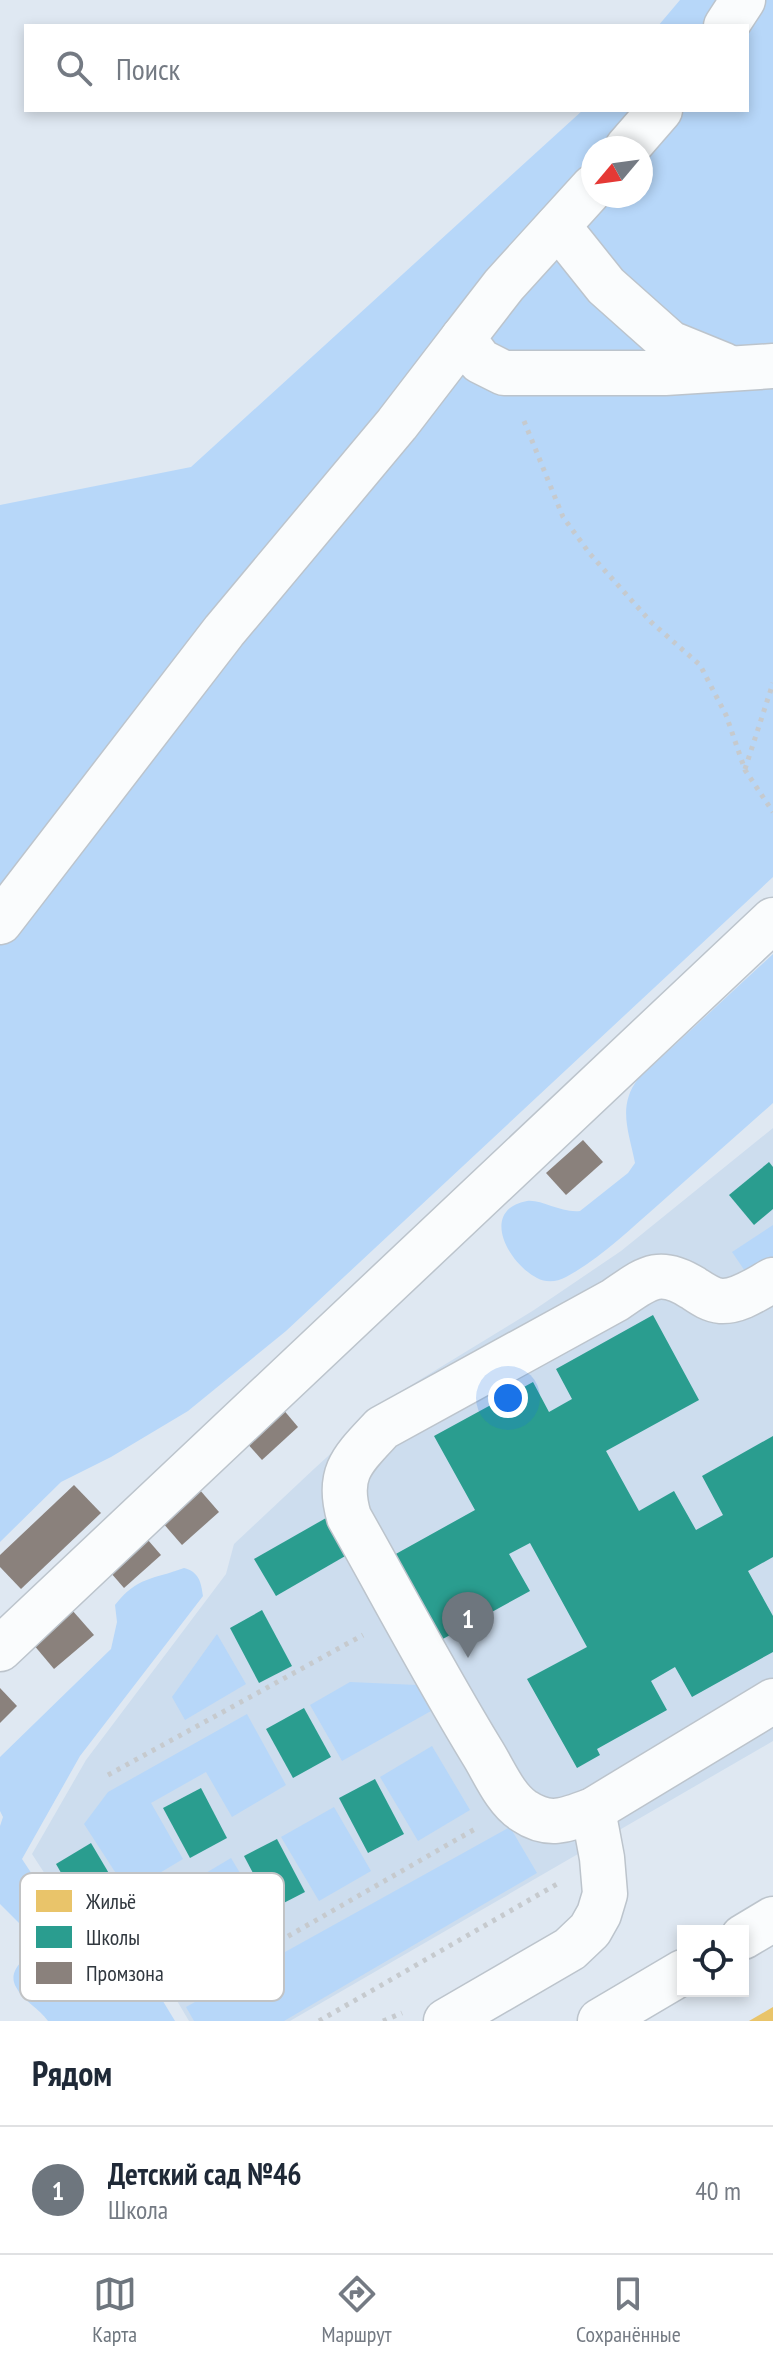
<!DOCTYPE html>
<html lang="ru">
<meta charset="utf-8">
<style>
body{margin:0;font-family:"PT Sans Narrow",sans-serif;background:#f2f2f3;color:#1f2937}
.controls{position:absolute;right:24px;bottom:24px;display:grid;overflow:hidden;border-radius:0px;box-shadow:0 4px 12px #0003}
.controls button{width:72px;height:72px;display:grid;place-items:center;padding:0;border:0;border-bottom:2px solid #e0e1e3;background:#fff;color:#1f2937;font:40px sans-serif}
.compass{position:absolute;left:581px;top:136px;width:72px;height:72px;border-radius:50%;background:#fff;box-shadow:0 4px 12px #0003;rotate:241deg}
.you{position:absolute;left:508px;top:1398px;width:28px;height:28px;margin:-20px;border:6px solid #fff;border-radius:50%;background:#1a73e8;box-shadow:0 0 0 12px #1a73e833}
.badge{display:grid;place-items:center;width:52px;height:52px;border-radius:50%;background:#6e767e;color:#fff;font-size:26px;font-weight:700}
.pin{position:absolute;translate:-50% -66px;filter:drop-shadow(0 2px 4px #0008)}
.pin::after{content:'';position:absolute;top:42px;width:28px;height:24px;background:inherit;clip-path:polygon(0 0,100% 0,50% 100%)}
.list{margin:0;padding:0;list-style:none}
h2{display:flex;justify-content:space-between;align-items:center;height:104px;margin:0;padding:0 32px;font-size:34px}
h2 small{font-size:26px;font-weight:400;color:#747a83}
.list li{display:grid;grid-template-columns:52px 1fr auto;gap:24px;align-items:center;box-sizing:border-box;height:128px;padding:0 32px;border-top:2px solid #e0e1e3}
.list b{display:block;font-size:30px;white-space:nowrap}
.list p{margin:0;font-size:26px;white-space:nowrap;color:#747a83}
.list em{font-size:26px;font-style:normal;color:#747a83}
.icon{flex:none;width:44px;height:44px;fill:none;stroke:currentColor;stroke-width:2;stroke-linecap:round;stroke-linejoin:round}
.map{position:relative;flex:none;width:773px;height:2021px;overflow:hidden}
.search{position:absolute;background:#fff;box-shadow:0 4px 12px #0003;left:24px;right:24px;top:24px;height:88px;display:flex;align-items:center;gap:20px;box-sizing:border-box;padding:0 28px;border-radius:0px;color:#747a83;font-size:30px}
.sheet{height:232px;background:#fff}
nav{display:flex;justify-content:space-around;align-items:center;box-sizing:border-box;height:112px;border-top:2px solid #e0e1e3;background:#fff;font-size:22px;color:#747a83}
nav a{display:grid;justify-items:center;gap:4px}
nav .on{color:#6e767e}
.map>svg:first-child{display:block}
</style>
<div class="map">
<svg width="773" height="2021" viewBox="0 0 773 2021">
<rect width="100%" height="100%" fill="#dfe8f2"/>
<!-- built -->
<polygon fill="#cdddee" points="773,1128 773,1741 290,2021 189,2021 167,1984 80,1928 32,1854 86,1760 226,1574 234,1544 315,1468 395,1395 534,1310 621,1251"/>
<!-- green -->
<g fill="#b7d7f9" fill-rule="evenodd">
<path d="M680 0H773V877L286 1331 188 1411 111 1457 61 1482 0 1542V505L191 467 583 110H747V26H658ZM593 148H641V196H593Z"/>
<path d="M773 954V1103C735 1137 696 1171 658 1205 629 1230 600 1259 566 1277 557 1282 546 1283 537 1278 508 1263 479 1210 527 1201 541 1199 560 1213 580 1211L628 1173 635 1163C629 1132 617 1106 638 1079Z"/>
<polygon points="773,1225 773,1260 747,1274 732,1252"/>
<path d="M184 1568C199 1572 201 1582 203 1596L80 1756 22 1859 74 1938 158 1993 175 2021H48C39 2008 23 2001 16 1987 4 1965 39 1956 31 1935L0 1904V1826L3 1817 0 1811V1757L111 1649 117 1622 115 1605C138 1576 152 1580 184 1568Z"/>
<polygon points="217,1634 246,1684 185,1720 172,1697"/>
<polygon points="350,1682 417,1685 431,1711 342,1761 310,1705"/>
<polygon points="247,1714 286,1785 232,1817 206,1772 151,1803 183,1859 128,1892 84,1824 108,1792"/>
<polygon points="432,1746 470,1810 418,1841 380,1777"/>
<polygon points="334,1807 371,1871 319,1901 281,1837"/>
<polygon points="510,1827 537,1873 284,2021 194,2021 186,2007"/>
<polygon points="231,1858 269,1921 217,1952 179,1889"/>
</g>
<!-- homes -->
<polygon fill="#e9c46a" points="773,2007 773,2021 749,2021"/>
<!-- schools -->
<g fill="#2a9d8f">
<polygon points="769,1162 773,1167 773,1209 754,1225 729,1195"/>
<polygon points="653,1315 699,1400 606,1451 639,1511 674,1491 696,1530 723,1515 702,1476 773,1436 773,1557 748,1571 773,1616 773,1652 692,1697 675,1667 651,1681 667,1710 597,1749 600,1755 577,1768 527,1679 587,1647 530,1543 509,1554 530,1591 441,1640 394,1555 475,1510 434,1436 533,1382 549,1412 572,1399 556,1369"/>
<polygon points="326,1518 347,1555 276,1596 254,1559"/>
<polygon points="262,1610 292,1666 259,1683 230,1628"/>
<polygon points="304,1708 331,1757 293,1778 266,1729"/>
<polygon points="375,1779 404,1834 368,1853 339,1798"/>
<polygon points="201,1788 227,1838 190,1858 163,1808"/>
<polygon points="277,1839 305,1892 272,1909 244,1856"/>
<polygon points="91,1843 123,1897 87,1918 56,1864"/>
</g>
<!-- industry -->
<g fill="#8a817c">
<polygon points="583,1140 603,1162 566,1195 546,1173"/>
<polygon points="282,1408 298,1427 262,1460 245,1441"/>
<polygon points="74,1485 101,1513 21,1589 0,1567 0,1555"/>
<polygon points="199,1489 219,1512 182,1545 162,1522"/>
<polygon points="141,1532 161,1555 124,1588 104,1565"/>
<polygon points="72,1610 94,1635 54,1669 33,1644"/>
<polygon points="0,1688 17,1706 0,1723"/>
</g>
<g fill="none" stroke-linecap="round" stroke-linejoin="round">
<defs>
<g id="minor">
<polyline points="726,26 743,0"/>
<polyline points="627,148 660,110"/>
<polyline points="593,187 504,285 463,338 480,361 504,373 665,373 773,366"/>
<polyline points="558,226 606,286 670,343 724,365"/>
<polyline points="0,922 224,631 397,424 463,338"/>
<path d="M773 1280C758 1288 739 1302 721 1301 710 1300 702 1294 693 1288 658 1266 646 1279 615 1300L382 1428C353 1459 336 1473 349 1517 393 1595 435 1675 482 1752 494 1771 505 1799 524 1811 549 1828 567 1820 593 1810L773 1701"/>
<polyline points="0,1649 773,920"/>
<polyline points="743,1937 773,1919"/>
<polyline points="446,2021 570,1949 590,1930 599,1914 605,1894 602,1858 593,1810"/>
<polyline points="600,2021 683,1972"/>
</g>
</defs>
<!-- minor casing -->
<use href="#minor" stroke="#bcc4cc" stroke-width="47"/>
<!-- path -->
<g stroke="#c6cace" stroke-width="5" stroke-dasharray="4 6" stroke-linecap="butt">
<polyline points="524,421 563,517 590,554 651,622 700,665 726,715 745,770 773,812"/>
<polyline points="745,769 773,683"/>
<polyline points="108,1775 363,1635"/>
<polyline points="210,1981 475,1829"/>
<polyline points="319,2021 557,1884"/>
<polyline points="383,2021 402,2013"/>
</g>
<!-- minor -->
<use href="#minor" stroke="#fafcfd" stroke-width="44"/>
</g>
<!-- legend -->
<rect x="20" y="1873" width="264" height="128" rx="12" fill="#fff" stroke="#c1c3c5" stroke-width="2"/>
<rect x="36" y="1890" width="36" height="22" fill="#e9c46a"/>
<rect x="36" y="1926" width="36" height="22" fill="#2a9d8f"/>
<rect x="36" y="1962" width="36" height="22" fill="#8a817c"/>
<g font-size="22" fill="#31383f">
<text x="86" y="1909">Жильё</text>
<text x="86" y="1945">Школы</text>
<text x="86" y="1981">Промзона</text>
</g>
</svg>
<div class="controls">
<button><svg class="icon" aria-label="locate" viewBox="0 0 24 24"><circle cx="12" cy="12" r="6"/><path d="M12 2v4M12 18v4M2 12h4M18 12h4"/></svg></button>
</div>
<svg class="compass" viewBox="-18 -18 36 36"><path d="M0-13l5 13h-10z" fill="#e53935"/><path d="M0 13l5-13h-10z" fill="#747a83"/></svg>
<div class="you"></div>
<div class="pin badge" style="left:468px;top:1658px">1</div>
<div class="search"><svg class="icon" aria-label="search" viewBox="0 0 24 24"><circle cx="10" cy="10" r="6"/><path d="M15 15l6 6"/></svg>Поиск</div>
</div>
<section class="sheet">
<h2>Рядом<small></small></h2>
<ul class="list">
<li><span class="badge">1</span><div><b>Детский сад №46</b><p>Школа</p></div><em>40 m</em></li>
</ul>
</section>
<nav>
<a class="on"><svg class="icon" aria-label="map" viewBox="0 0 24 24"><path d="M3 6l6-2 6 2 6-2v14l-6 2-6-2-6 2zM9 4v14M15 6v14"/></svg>Карта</a>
<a><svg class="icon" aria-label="directions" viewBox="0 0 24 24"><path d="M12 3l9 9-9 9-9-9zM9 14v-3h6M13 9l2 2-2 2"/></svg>Маршрут</a>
<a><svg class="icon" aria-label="saved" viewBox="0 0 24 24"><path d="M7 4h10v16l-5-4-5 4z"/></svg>Сохранённые</a>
</nav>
